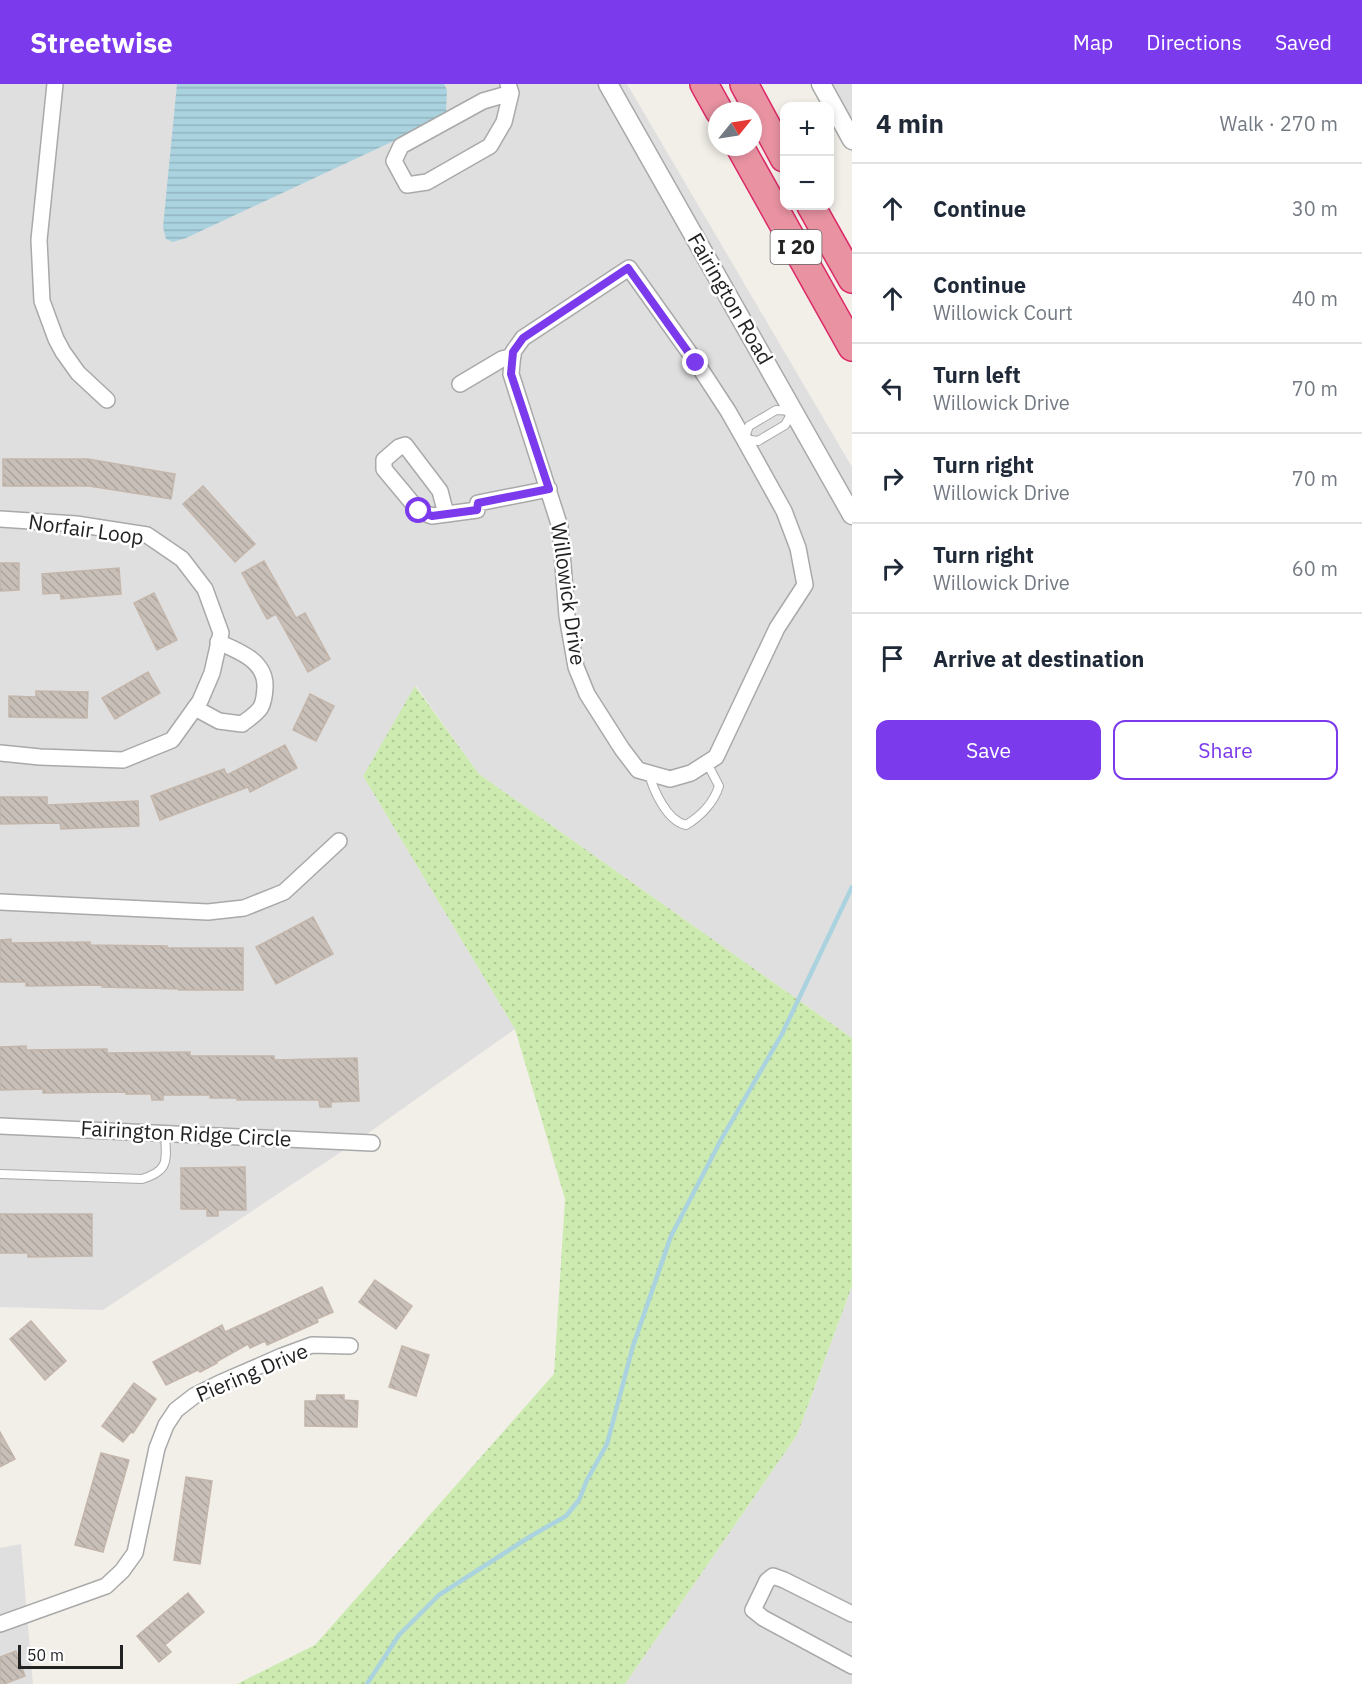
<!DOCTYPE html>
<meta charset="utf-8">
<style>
body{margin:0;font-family:"IBM Plex Sans",sans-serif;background:#f2f2f3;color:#1f2937}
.controls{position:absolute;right:18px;top:18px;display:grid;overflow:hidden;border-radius:12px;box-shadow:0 3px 9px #0003}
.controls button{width:54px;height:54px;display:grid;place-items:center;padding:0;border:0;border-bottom:2px solid #e0e1e3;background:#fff;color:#1f2937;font:30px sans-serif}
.compass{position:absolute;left:708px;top:18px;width:54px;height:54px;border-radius:50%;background:#fff;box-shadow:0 3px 9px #0003;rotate:60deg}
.scale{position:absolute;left:18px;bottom:15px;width:105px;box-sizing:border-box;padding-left:6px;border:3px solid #222;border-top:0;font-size:16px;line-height:21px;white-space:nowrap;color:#222;-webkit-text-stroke:4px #fff;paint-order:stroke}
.stop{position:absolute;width:18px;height:18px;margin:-14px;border:4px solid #7c3aed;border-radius:50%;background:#fff}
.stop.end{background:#7c3aed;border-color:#fff;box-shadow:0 2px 6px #0008}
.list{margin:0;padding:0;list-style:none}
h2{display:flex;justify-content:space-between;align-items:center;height:78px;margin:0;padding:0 24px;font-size:26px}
h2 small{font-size:20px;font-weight:400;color:#747a83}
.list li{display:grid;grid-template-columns:39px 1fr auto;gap:18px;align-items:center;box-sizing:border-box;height:90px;padding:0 24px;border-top:2px solid #e0e1e3}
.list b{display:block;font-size:22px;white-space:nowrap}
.list p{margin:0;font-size:20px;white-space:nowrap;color:#747a83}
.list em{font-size:20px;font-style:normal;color:#747a83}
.actions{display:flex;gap:12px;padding:18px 24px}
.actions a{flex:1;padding:14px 0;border:2px solid #7c3aed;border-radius:12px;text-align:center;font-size:21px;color:#7c3aed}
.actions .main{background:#7c3aed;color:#fff}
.icon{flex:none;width:33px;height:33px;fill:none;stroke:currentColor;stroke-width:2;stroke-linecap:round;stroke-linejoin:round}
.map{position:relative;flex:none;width:852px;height:1600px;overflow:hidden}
header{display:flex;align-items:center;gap:36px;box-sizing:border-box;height:84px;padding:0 30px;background:#7c3aed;color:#fff}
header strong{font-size:28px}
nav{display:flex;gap:33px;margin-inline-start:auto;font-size:21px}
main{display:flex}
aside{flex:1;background:#fff}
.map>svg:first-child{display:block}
</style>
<header>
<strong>Streetwise</strong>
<nav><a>Map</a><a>Directions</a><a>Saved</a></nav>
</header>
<main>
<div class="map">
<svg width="852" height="1600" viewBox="0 0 852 1600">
<defs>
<pattern id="grass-dots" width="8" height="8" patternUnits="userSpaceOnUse" patternTransform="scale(1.5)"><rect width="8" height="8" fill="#cdebb0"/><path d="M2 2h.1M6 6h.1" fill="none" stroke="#b0c997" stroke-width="1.8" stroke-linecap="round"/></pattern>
<pattern id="water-rules" width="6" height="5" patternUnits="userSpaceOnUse" patternTransform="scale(1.5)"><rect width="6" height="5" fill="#aad3df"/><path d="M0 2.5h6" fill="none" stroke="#92b5bf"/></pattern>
<pattern id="building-back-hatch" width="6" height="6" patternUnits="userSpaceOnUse" patternTransform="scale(1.5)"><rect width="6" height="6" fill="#c7bfb8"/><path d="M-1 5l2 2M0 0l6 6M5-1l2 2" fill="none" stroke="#aba49e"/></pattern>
</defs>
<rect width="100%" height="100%" fill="#f2efe9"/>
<!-- residential -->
<g fill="#e0dfdf">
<polygon points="0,0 627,0 852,383 852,954 479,690 416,602 363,692 515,945 350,1062 103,1226 0,1223"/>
<polygon points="817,0 852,0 852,61"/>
<polygon points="852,1202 852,1600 625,1600 797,1351"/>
<polygon points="21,1460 33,1600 0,1600 0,1464"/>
</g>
<!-- grass -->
<polygon fill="url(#grass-dots)" points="415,602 479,690 852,954 852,1202 797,1351 625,1600 237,1600 315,1561 554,1290 565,1115 515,945 363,692"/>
<!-- water -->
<polygon fill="url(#water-rules)" points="177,0 444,0 447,6 446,30 430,40 186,154 173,158 166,155 163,143"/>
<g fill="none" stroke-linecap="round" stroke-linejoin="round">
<!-- stream -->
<polyline stroke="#aad3df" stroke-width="4.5" points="367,1600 399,1551 439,1511 531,1452 566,1432 579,1416 587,1396 607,1360 633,1262 671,1152 722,1054 782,950 852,803"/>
</g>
<!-- building -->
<g fill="url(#building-back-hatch)" stroke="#c4b6ab" stroke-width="1.5">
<polygon points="3,375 88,375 175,390 171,415 89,402 3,402"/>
<polygon points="203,402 255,460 235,478 183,420"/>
<polygon points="264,477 296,534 305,529 330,575 308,588 276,530 267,535 242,489"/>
<polygon points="0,479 19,479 19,506 0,507"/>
<polygon points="119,484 121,510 61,515 60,509 43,510 42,490"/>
<polygon points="154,509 177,556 157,566 134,519"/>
<polygon points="148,588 160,609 115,635 102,614"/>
<polygon points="36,607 88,608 87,634 9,633 9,612 36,613"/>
<polygon points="310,610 334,622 316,657 293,646"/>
<polygon points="285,661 297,684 250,708 248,703 160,736 151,712 224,685 227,691"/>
<polygon points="0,713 47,713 47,721 138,717 139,742 61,745 60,739 0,740"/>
<polygon points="313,833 333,870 276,900 256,863"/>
<polygon points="11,855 11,859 90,858 90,861 167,862 167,864 243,864 243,906 179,906 179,905 102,903 102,901 26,902 26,898 0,898 0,856"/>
<polygon points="26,962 26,966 107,965 107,969 190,968 190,972 274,972 274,976 357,974 359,1017 331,1018 331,1023 320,1023 319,1016 237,1016 237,1014 210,1014 210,1011 163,1011 163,1016 152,1016 151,1010 126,1010 126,1008 43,1009 43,1005 0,1006 0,963"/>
<polygon points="245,1083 246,1126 218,1126 218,1132 207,1132 207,1125 181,1125 181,1084"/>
<polygon points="0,1130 92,1130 92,1172 28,1173 28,1169 0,1169"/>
<polygon points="375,1196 412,1222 396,1245 359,1218"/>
<polygon points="322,1203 333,1228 317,1235 318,1238 267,1261 265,1257 250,1264 248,1260 216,1278 217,1279 200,1288 198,1286 166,1301 153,1278 222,1241 225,1248"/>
<polygon points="31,1237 66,1277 45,1296 10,1255"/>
<polygon points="402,1262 429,1271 416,1312 389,1303"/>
<polygon points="134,1299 156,1315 133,1349 131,1348 123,1358 102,1342"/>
<polygon points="317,1311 344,1311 344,1316 358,1317 357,1343 305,1342 305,1317 316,1317"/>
<polygon points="0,1348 15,1375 0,1383"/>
<polygon points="101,1369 129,1376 103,1468 75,1461"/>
<polygon points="186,1393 212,1397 200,1480 174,1476"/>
<polygon points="188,1509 204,1528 165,1561 171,1568 159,1578 137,1552"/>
<polygon points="16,1567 25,1592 4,1600 0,1600 0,1573"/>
</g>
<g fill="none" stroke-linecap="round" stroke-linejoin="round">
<defs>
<g id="service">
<polygon points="776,326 793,327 785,341 758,357 744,355 749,342"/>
<path d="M649 689C653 706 667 737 686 741 701 732 714 718 719 702L707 679"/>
<path d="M0 1090 142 1095C171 1086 166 1075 165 1049"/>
</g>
<g id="minor">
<polyline points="55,0 39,156 42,217 56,255 63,268 78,289 107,316"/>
<polyline points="508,0 511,9 504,38 490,62 427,98 407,101 394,77 401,62 483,17 511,9"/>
<polygon points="629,184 696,278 728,327 744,355 784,427 798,464 805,501 777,544 716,673 691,689 670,695 638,686 622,665 587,610 576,583 567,532 560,443 511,290 513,268 523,254"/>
<polyline points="460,300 502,275 513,272"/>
<polyline points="446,430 440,407 405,361 399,363 384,376 384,385 419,427 432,432 477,426 478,419 549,405"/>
<polyline points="0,435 76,440 147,451 182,475 205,505 221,549 212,589 200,617 172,656 123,676 40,673 0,669"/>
<path d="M195 624 219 637 242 640C259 627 264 626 265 603 266 577 239 567 218 558"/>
<polyline points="0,818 208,828 244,824 284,808 339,757"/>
<polyline points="0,1042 372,1059"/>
<polyline points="852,1530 784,1496 773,1492 767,1497 753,1526 763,1534 852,1582"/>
<polyline points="0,1540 106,1502 122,1487 135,1469 157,1364 166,1341 176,1326 194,1312 220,1299 282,1272 312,1261 350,1262"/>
</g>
<g id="tertiary">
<polyline points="608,0 852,431"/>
<polyline points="821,0 852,56"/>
</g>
<g id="motorway">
<polyline points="704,0 719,27"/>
<polyline points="744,0 784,74"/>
<polyline points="740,63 852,263"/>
<polyline points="811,122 852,195"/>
</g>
</defs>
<!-- service casing -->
<use href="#service" stroke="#a9a9a9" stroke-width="10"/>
<!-- minor casing -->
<use href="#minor" stroke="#a9a9a9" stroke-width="18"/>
<!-- tertiary casing -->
<use href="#tertiary" stroke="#a9a9a9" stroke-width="21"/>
<!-- motorway casing -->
<use href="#motorway" stroke="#dc2a67" stroke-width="30"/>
<!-- service -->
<use href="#service" stroke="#fff" stroke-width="8"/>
<!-- minor -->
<use href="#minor" stroke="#fff" stroke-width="15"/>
<!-- tertiary -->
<use href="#tertiary" stroke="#fff" stroke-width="18"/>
<!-- motorway -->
<use href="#motorway" stroke="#e892a2" stroke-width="27"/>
</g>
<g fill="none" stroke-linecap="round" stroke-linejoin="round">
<!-- route -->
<polyline stroke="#7c3aed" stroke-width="8" points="419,427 432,432 477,426 478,419 549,405 511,290 513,268 523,254 628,184 696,279"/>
</g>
<g text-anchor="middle" stroke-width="5" stroke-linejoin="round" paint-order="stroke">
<!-- shield labels -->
<rect fill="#fff" stroke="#646464" stroke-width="1.5" x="770.5" y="146" width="51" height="34" rx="4.5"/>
<g font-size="20" font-weight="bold" fill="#222">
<text x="796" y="170">I 20</text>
</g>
<!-- street labels -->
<g font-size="21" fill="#222" stroke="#fff">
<text transform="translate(730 215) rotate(60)" y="7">Fairington Road</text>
<text transform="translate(86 446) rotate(8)" y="7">Norfair Loop</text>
<text transform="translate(568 510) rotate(82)" y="7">Willowick Drive</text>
<text transform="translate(186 1050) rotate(3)" y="7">Fairington Ridge Circle</text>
<text transform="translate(252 1289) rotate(-23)" y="7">Piering Drive</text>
</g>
</g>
</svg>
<div class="controls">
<button>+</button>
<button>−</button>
</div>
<svg class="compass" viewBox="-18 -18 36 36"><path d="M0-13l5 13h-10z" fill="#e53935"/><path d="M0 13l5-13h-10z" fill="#747a83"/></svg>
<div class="scale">50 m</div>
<div class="stop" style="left:419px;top:427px"></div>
<div class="stop end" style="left:696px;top:279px"></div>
</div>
<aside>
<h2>4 min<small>Walk · 270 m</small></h2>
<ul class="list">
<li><svg class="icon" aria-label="ahead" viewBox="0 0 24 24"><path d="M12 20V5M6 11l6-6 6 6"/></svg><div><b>Continue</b></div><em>30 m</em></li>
<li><svg class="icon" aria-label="ahead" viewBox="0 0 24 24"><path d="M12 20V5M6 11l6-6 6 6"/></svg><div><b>Continue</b><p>Willowick Court</p></div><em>40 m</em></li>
<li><svg class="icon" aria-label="left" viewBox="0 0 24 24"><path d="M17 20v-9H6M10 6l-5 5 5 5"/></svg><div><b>Turn left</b><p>Willowick Drive</p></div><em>70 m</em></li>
<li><svg class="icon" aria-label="right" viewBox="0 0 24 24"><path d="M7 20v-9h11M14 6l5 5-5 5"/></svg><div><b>Turn right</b><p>Willowick Drive</p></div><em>70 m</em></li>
<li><svg class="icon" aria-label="right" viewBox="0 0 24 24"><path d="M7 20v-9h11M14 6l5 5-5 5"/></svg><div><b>Turn right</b><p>Willowick Drive</p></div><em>60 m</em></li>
<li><svg class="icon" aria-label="arrive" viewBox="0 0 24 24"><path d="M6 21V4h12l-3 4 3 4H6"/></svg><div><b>Arrive at destination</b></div></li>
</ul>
<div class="actions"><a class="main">Save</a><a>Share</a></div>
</aside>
</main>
